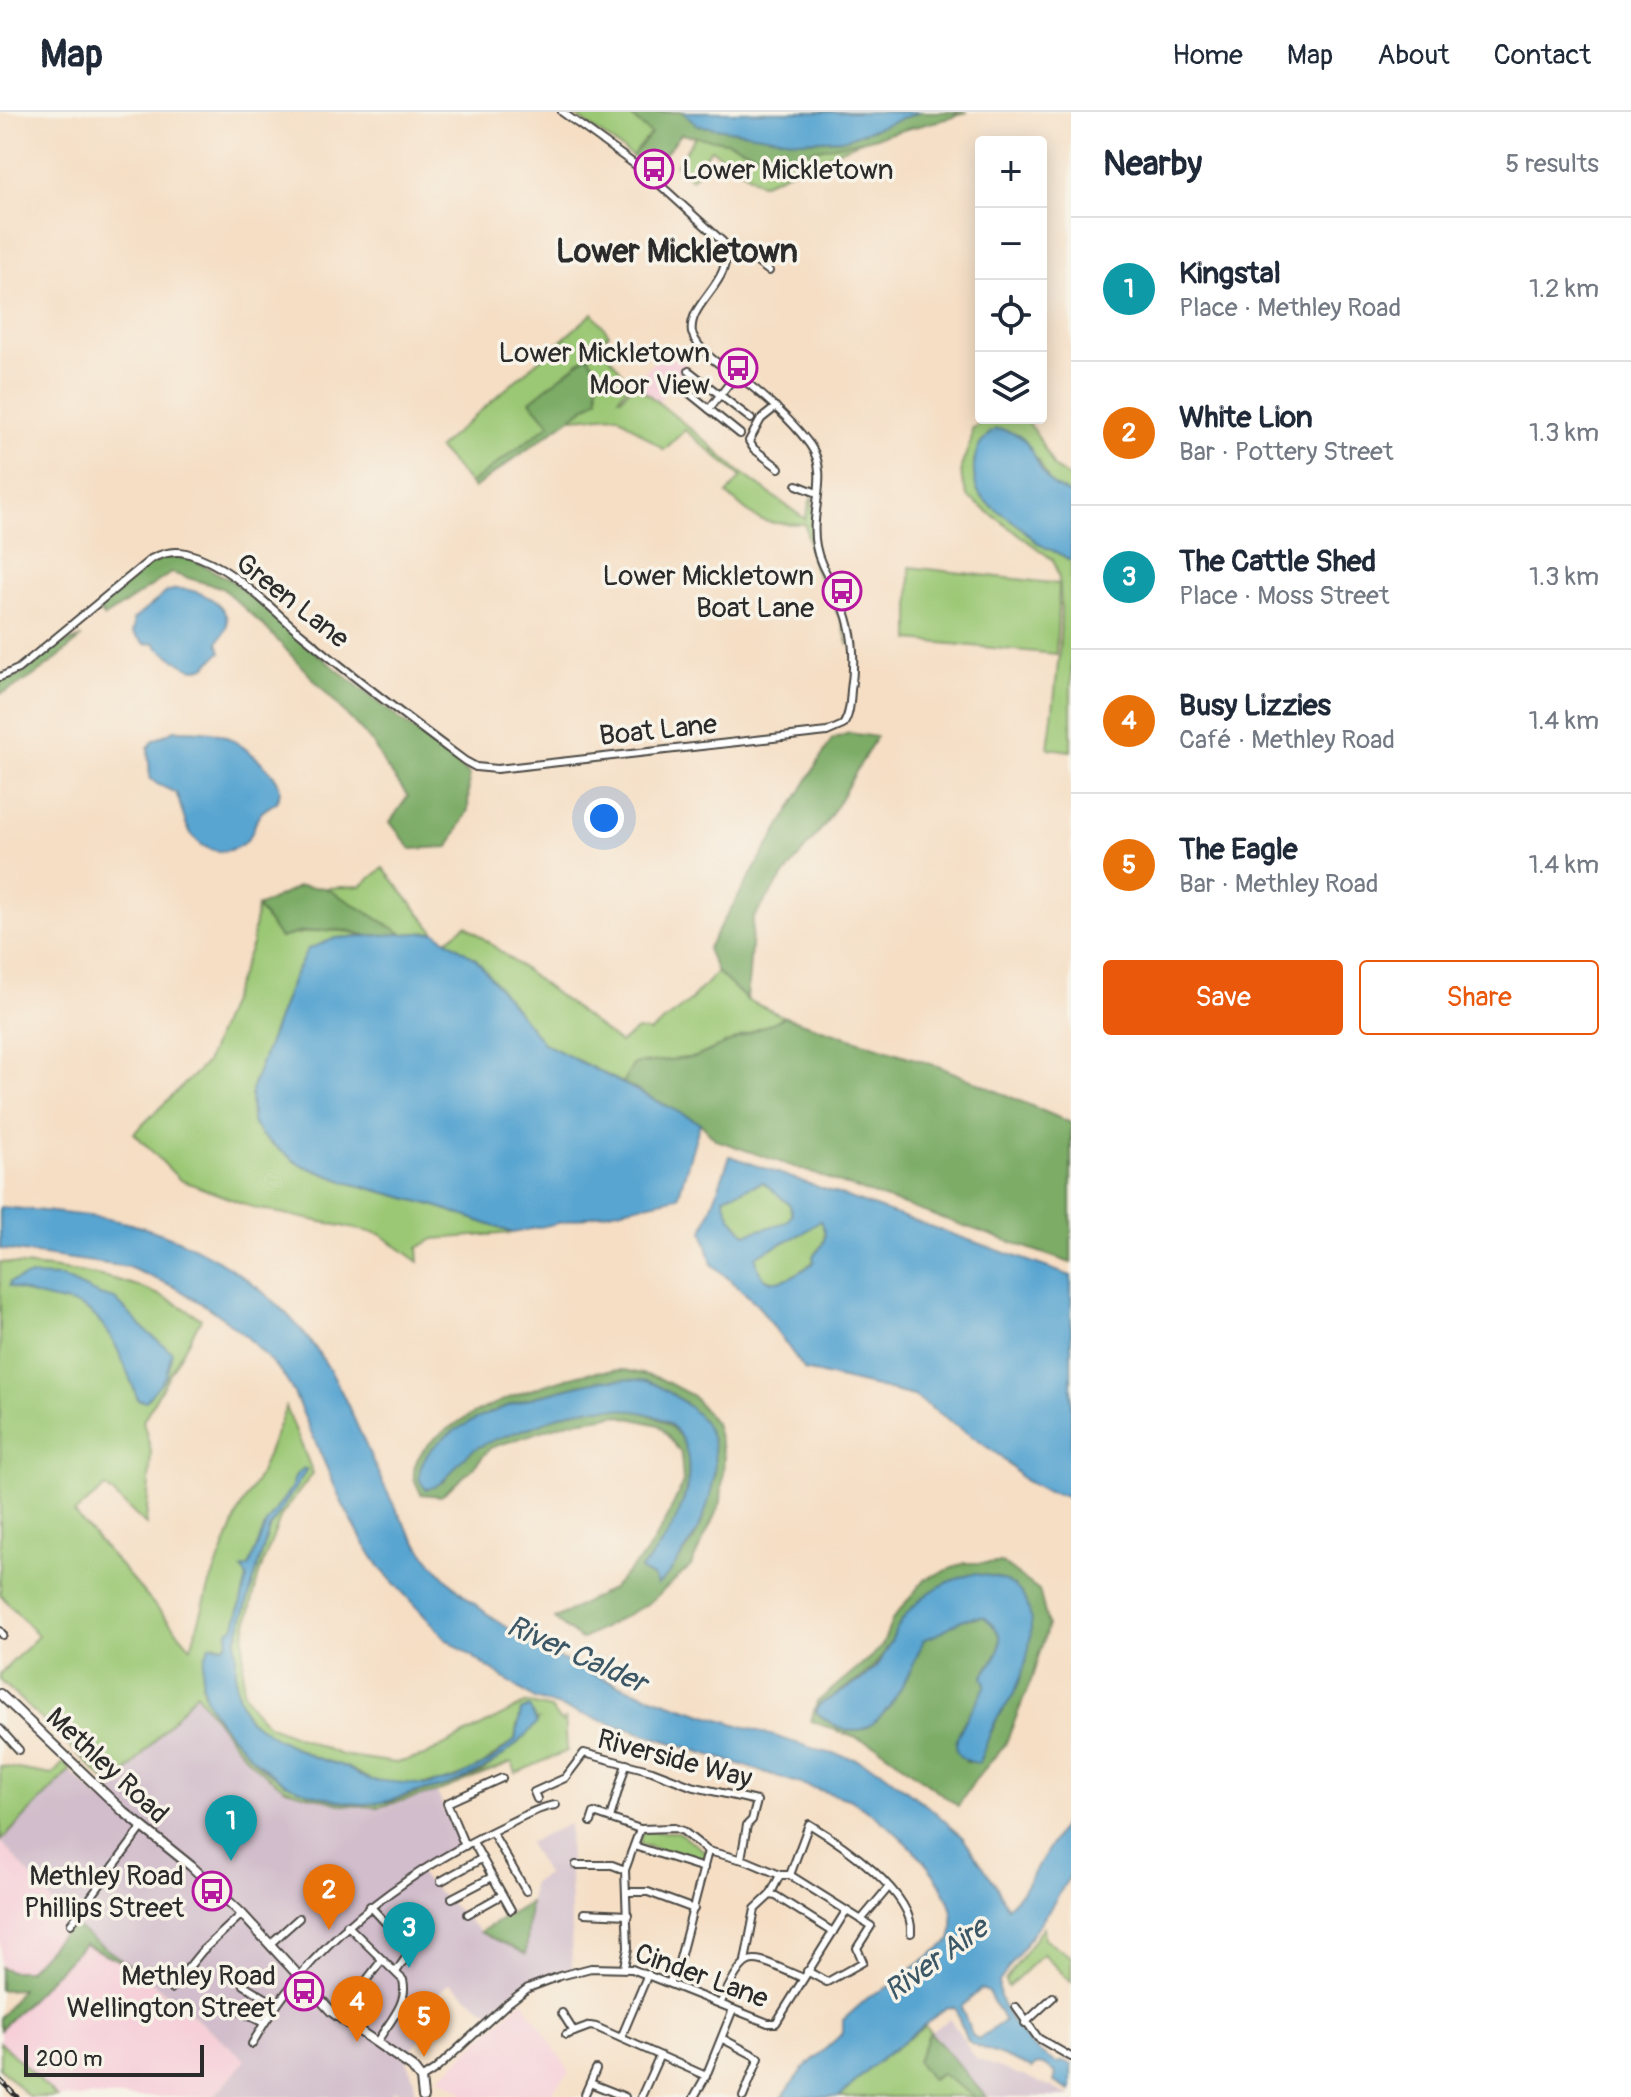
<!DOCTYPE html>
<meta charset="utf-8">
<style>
body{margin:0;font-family:Pangolin,sans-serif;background:#f6f6f7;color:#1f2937}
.controls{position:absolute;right:24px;top:24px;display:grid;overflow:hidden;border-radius:8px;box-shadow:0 4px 20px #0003}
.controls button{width:72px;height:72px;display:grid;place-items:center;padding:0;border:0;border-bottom:2px solid #e0e1e3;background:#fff;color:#1f2937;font:40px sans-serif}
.scale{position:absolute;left:24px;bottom:20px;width:180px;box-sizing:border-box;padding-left:8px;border:4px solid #2b2b2b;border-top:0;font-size:22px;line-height:28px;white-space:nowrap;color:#2b2b2b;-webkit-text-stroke:6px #f7f3e8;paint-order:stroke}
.you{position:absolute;left:604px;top:706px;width:28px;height:28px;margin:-20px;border:6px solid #fff;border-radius:50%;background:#1a73e8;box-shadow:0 0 0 12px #1a73e833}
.badge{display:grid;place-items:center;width:52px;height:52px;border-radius:50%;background:#ea580c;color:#fff;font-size:26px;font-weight:700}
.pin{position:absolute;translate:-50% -66px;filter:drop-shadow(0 2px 4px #0008)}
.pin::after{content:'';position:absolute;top:42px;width:28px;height:24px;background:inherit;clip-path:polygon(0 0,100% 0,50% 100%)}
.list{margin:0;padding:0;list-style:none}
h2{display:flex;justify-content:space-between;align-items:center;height:104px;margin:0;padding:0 32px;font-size:34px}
h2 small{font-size:26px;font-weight:400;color:#747a83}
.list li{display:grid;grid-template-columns:52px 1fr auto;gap:24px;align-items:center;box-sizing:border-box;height:144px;padding:0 32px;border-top:2px solid #e0e1e3}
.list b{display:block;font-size:30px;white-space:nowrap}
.list p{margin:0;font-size:26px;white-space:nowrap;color:#747a83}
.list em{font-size:26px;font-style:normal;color:#747a83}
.actions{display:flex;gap:16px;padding:24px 32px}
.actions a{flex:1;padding:18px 0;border:2px solid #ea580c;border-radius:8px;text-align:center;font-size:28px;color:#ea580c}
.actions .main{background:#ea580c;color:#fff}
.icon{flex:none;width:44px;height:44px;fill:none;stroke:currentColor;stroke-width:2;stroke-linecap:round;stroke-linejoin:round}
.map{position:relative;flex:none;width:1071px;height:1985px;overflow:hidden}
header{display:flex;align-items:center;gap:48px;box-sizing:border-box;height:112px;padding:0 40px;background:#fff;border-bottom:2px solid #e0e1e3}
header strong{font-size:38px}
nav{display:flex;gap:44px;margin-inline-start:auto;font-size:28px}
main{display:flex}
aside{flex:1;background:#fff}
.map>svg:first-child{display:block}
</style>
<header>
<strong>Map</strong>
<nav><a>Home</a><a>Map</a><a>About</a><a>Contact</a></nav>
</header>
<main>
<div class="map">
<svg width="1071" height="1985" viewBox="0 0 1071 1985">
<rect width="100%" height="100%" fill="#f7f3e8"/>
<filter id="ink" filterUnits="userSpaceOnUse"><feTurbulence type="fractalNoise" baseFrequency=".0125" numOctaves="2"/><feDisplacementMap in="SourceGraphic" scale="16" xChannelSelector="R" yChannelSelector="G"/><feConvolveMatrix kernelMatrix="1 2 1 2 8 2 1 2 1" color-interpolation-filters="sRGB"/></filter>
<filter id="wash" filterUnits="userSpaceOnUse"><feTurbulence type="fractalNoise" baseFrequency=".006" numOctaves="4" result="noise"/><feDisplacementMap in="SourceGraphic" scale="32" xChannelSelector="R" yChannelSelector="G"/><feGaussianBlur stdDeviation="1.8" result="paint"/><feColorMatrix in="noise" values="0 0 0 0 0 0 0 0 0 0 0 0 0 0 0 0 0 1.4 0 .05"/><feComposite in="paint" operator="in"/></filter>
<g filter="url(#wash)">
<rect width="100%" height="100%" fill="#f5dec4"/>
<!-- built -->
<g fill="#f6cfd9">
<polygon points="666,237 686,252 658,290 634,271"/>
<polygon points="0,1728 71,1812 28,1859 10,1859 0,1855"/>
<polygon points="84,1832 132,1855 246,1948 212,1985 57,1985 0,1930 0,1918"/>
<polygon points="523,1888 570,1960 551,1980 559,1985 461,1985 463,1980 439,1966"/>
</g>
<!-- industrial -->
<g fill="#d1bdcb">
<polygon points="196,1580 235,1633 378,1695 437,1680 460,1734 416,1759 484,1823 525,1841 532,1772 546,1762 528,1731 569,1712 572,1858 524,1872 489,1900 450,1871 426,1894 443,1916 417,1930 406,1945 414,1968 414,1985 393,1978 389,1985 213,1985 246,1948 163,1879 71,1812 1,1729 70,1659 103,1689"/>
<polygon points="950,1907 976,1947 1050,1974 1071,1985 986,1985 930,1920"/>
</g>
<!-- green -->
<g fill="#9bc875" stroke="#637a50" stroke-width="2" fill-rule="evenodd">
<polygon points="570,0 627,0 651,22 632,44"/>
<polygon points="651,0 968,0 875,23 761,72 711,37 697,53 700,58 691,67 676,53 696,24"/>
<path d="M593 201 609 222 599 230 630 271 619 285 621 286 634 271 639 275 713 335V340L715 338 736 357 805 407 812 383C815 403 809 423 816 445 827 480 844 494 849 534L841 508 814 456 805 412C759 411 762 413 727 382L741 365 685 318 664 338 617 303 571 306 598 286 550 312 470 372 438 336Z"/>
<path d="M987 306H1019L1029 312 1035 319 1054 355 1071 367V383L1050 371 1038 347 974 348C973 388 985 389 1015 410 1023 416 1030 425 1038 431 1049 438 1061 441 1071 449V639L1048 636C1053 595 1071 479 1053 448L968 385 962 368 961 355 971 329 972 317Z"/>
<polygon points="910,455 1059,472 1056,542 910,528"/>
<polygon points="383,756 435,820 403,822 326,776 361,774"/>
<path d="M257 795 280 826C310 818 339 815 368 824L336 826 293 866 251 979 252 1010 263 1025 299 1052 349 1071 436 1094 513 1121 434 1127 418 1136 419 1150 380 1122 255 1096 180 1068 134 1021 206 951 252 832Z"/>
<polygon points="466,813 620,931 637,918 650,920 689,890 717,860 747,888 785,905 696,945 634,952 623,971 543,931 476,847 447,828"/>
<path d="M763 1070 790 1093 792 1103 787 1110 746 1122C734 1110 727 1102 723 1085Z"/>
<path d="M820 1108C828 1123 825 1132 813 1144L814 1149C794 1166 760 1186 755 1144L803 1121Z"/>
<path d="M0 1150C76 1160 136 1161 201 1207L143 1309 151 1339 146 1413 106 1375 74 1401 191 1535 211 1469 239 1399 258 1366 286 1295 313 1361 281 1404 259 1462 244 1524 243 1577 252 1595 268 1613 341 1643 396 1651 424 1644 526 1591 551 1597 561 1610 565 1607 567 1639 516 1661 512 1650 437 1680 378 1695 344 1693 286 1677 258 1657 235 1633 196 1581 113 1676 0 1568V1562L38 1524 0 1482ZM306 1358 269 1417 236 1529V1577L247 1606 264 1620 313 1645 346 1655 371 1668 412 1673 442 1670 474 1659 515 1628 517 1613 538 1608 522 1627 481 1660 447 1673 389 1690 347 1691 287 1672 261 1656 227 1618 203 1580 202 1569 214 1532 224 1534 228 1529V1519L235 1514 247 1466 242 1457 249 1455 266 1412 291 1376 296 1363Z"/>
<polygon points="64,1650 70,1659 1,1729 0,1654 52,1663"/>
<polygon points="642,1720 678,1720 706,1740 702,1748 699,1749 639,1732"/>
<polygon points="1043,1815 1044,1826 1071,1845 1071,1870 1043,1842 1008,1875 1005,1869"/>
<polygon points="925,1914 930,1920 917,1949 931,1968 941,1962 975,1985 839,1985 876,1951"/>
<polygon points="0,1930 57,1985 29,1985 0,1956"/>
</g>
<!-- forest -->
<g fill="#7cac66" stroke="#546c48" stroke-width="2" fill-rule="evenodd">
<polygon points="627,0 683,0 697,13 798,29 846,27 920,0 958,0 953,5 865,28 768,47 731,31 681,22 651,59 632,44 651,22"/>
<polygon points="588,243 597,258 598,286 474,376 470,372 550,312 530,289"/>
<polygon points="167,444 191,447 231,468 306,533 469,662 468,698 449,735 411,737 390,710 408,684 384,652 372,630 266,516 222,476 171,461 105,505 97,496 146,455"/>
<path d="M82 525C56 547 32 569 0 582V568L19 564 60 533Z"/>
<polygon points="849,621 876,625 827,710 778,771 753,807 747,888 717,860 707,837 832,627"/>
<polygon points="300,774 326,776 403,822 368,824 351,819 327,818 302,820 280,826 257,795"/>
<polygon points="785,905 943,956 1071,1011 1071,1151 716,1028 700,1011 623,971 634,952 696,945"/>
<path d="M624 1258 659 1266 693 1284 715 1311 724 1344 721 1390 691 1454 649 1491 581 1528 554 1507 611 1477 645 1443 667 1407 683 1370 681 1341 659 1313 616 1303 569 1310 490 1336 471 1358 441 1384 421 1382C419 1377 415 1370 414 1365 409 1313 547 1270 587 1261 599 1259 612 1259 624 1258ZM603 1268 647 1269 672 1282 685 1291 711 1326 715 1363 702 1410 693 1429 681 1445 654 1466 640 1458C651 1446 664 1434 672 1420 678 1410 681 1397 684 1385 706 1308 644 1291 580 1297 560 1299 542 1314 522 1318 493 1324 457 1341 444 1370L420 1357C441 1305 552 1278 603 1268Z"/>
<path d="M965 1451H1002L1039 1478 1048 1513 1032 1566 1005 1633 975 1668 958 1694 877 1634 811 1609 817 1590 881 1536 893 1506 925 1467ZM1021 1481 1030 1508 1028 1539 1017 1576 997 1607 978 1650H966L960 1618C967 1601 980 1590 986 1572L983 1564C998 1540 1013 1528 984 1505 951 1504 950 1521 924 1527 913 1554 882 1632 842 1617 832 1614 824 1606 816 1600L819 1593C859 1567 876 1563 897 1517Z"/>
<polygon points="530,1791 526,1842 480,1820"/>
<polygon points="71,1812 132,1855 84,1832 0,1918 0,1906 21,1877 0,1878 0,1855 10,1859 28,1859"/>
<polygon points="930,1920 986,1985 975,1985 941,1962 931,1968 917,1949"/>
</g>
<!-- water -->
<g fill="#59a5d1" stroke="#42687e" stroke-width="2" fill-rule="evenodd">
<polygon points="683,0 920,0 846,27 798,29 697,13"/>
<path d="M996 317C1035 320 1031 348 1049 369 1054 375 1064 379 1071 383V449C1061 441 1048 438 1038 431 1030 425 1023 416 1014 410 990 392 972 389 974 353 975 338 983 325 996 317Z"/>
<path d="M176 477C195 476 228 489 227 512 227 520 221 524 218 530L221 540C215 544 212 550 206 554 191 565 172 544 158 536L155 531 145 532 132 520 134 516 133 508 167 480Z"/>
<path d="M174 618C188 618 206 618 219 622 236 627 278 659 280 677 280 680 278 687 277 690 272 693 266 696 261 701 254 708 255 720 247 728 229 745 206 742 192 723 183 711 182 694 176 681L157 672 150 666 148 636 154 628Z"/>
<polygon points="435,820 476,847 543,931 700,1011 678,1085 513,1121 436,1094 349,1071 299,1052 263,1025 252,1010 251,979 293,866 308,837 336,826"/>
<path d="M730 1044 1071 1164V1386L1045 1379 1024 1368 1000 1344 914 1284 805 1258 757 1192 712 1152 703 1119ZM763 1070 790 1093 792 1103 787 1110 746 1122C734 1111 727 1102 724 1085ZM820 1109C829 1122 825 1133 813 1144L814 1150C794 1166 758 1186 756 1144L803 1121Z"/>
<path d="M0 1095C36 1098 73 1101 108 1107 205 1125 296 1188 340 1277 373 1343 392 1412 446 1466 545 1566 692 1596 821 1639L855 1647 880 1658 935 1700 963 1726 996 1773 1007 1795 1022 1780 1071 1700V1762L1051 1795 999 1870C996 1899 1031 1940 1057 1951L1064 1949 1071 1953V1979L1054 1970 1056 1961 1044 1953 1037 1952 1032 1956 972 1932 966 1926 955 1896 947 1895 876 1951 839 1985H782L802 1958 843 1921V1908L871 1883 899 1870 908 1860 951 1828C967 1776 892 1712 851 1688L535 1587 445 1526 382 1458 365 1433 343 1393 294 1281 282 1261 247 1225 218 1202 175 1175 128 1155 0 1137ZM981 1877 988 1880 1004 1909 978 1927 972 1923 961 1895Z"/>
<path d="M28 1164 61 1165 99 1183 115 1187 147 1220 172 1240 166 1264 146 1289 138 1288C127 1259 111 1208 81 1195 70 1190 56 1189 45 1186 32 1183 21 1179 9 1174L10 1170Z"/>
<path d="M603 1268C617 1268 633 1266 646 1269 657 1272 669 1280 679 1287 688 1294 699 1302 705 1312 727 1347 707 1411 684 1440 675 1452 669 1465 657 1473L654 1466 640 1458C663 1433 680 1409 687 1375 691 1353 688 1329 671 1313 653 1297 600 1293 577 1298 563 1301 550 1308 537 1313 516 1320 494 1326 475 1337 455 1348 446 1376 426 1377 419 1370 418 1364 421 1355 435 1307 558 1277 603 1268Z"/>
<path d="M304 1356 306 1358 304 1362 269 1417 236 1529V1577L247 1606 277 1627 313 1645 346 1655 360 1664 371 1668 427 1673 457 1666 492 1648 515 1628 521 1599 529 1595 537 1611C513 1639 484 1661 448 1673 435 1678 420 1678 407 1683 391 1689 377 1693 360 1692 343 1691 298 1679 284 1670 259 1656 211 1608 204 1580 200 1567 203 1545 210 1533L224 1534 228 1529V1519L235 1514 247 1466 242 1457 249 1455 266 1412 291 1376 296 1363Z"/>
<path d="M973 1462C985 1463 998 1464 1009 1471 1045 1491 1029 1549 1015 1579 1010 1591 1001 1599 995 1610 989 1623 984 1637 979 1651 927 1646 979 1594 986 1572L983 1565C998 1540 1013 1528 984 1505 954 1503 948 1522 924 1527 913 1554 882 1632 842 1617 832 1613 824 1606 816 1600L819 1593C837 1582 861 1571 875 1556 885 1545 890 1531 896 1518 912 1488 941 1469 973 1462Z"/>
</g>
</g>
<g filter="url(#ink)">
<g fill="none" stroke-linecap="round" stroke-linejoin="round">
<defs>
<g id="minor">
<polyline points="725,134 740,138 769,159"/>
<polyline points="689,259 751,307"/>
<polyline points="678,272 740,322"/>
<polyline points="776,295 761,307 749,329 754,337 779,356"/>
<polyline points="709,297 736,263"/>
<polyline points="797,373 817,381"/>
<path d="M0 565 18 557 151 447C162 441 173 438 186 441 233 453 269 496 305 525 357 568 411 609 465 649L476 655 497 657 827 620 843 613C850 603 850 590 851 578 856 545 854 514 838 483 830 467 819 452 816 434 809 399 831 362 810 333 794 311 772 291 750 273 730 258 701 245 692 221 687 189 738 169 723 130L648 62 562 0"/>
<polyline points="0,1519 3,1523"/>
<polyline points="0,1617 19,1638"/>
<polyline points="537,1687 534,1680 565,1666 584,1641 652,1659 691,1674 757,1689 752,1708 747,1713 741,1747"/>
<polyline points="610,1706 626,1652"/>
<polyline points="591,1710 594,1701 640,1717 674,1716 683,1719 708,1739 747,1749 780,1763"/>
<polyline points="492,1720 526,1779"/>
<polyline points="473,1730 511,1798"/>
<polyline points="465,1734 447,1691 502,1666"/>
<polyline points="634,1734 704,1756"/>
<polyline points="576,1753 612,1753 625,1758"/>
<path d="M790 1763 809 1712C839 1730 915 1781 911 1821"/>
<polyline points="441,1769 481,1747"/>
<polyline points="627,1780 648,1780 694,1797"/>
<polyline points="770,1783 780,1763 790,1763 871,1814 857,1836 863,1850 827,1870 807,1859"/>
<polyline points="452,1786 492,1765"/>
<polyline points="370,1794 411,1838 396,1860"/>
<polyline points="584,1801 628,1803"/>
<polyline points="468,1802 502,1783"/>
<polyline points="861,1808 888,1776"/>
<polyline points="71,1812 142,1716"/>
<path d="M347 1813 403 1868C409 1891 388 1911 377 1930"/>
<polyline points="271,1831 299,1806"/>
<polyline points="745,1849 755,1797 770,1783 776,1784 833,1820"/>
<polyline points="624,1855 628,1836 625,1758 640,1717"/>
<polyline points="669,1871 679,1850 708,1739"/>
<polyline points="244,1873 277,1893"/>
<polyline points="171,1877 202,1839 242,1802"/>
<path d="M720 1892C749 1834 746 1842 803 1866"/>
<polyline points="227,1893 264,1911"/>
<polyline points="1016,1895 1038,1926 1071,1945"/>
<polyline points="562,1901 574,1920"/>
<polyline points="338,1905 382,1848"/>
<polyline points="1025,1911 1053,1885"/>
<polyline points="566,1923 590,1914 596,1915 706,1964 694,1985"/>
<polyline points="621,1926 648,1862"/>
<polyline points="723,1927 759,1946 743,1985"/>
<path d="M252 1932C307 1834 399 1764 499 1716 516 1708 538 1695 556 1693"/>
<polyline points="706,1964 733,1897"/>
<polyline points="421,1967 435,1958 508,1891 528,1876 560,1864 591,1856 632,1857 768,1911 776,1911 846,1799"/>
<polyline points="590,1971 625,1985"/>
<polyline points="585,1982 596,1957"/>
<polyline points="641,1985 659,1945"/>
</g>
<polyline id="major" points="0,1582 124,1700 191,1754 242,1802 332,1900 412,1955 421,1967 423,1985"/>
</defs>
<!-- minor casing -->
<use href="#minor" stroke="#494642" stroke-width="10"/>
<!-- major casing -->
<use href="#major" stroke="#494642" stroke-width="12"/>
<!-- minor -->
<use href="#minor" stroke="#fff" stroke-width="6"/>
<!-- major -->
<use href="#major" stroke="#fff" stroke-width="8"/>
<defs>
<polyline id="rail" points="0,1968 17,1985"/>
</defs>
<!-- rail casing -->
<use href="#rail" stroke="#2b2b2b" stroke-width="5"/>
<!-- rail -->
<use href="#rail" stroke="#f7f3e8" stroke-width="2" stroke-dasharray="6" stroke-linecap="butt"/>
</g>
</g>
<!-- icons -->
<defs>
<symbol id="bus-ring" viewBox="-11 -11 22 22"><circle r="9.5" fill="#f7f3e8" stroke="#b5179e" stroke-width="1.5"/><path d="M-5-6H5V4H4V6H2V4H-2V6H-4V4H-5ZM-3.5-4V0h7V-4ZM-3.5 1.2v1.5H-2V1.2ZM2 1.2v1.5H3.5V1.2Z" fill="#b5179e"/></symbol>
</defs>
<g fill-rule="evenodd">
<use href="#bus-ring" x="632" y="35" width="44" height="44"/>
<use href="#bus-ring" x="716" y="234" width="44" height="44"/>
<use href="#bus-ring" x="820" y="457" width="44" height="44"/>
<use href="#bus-ring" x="190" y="1757" width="44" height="44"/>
<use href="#bus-ring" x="282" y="1857" width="44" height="44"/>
</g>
<g text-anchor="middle" stroke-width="7" stroke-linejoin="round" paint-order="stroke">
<!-- poi labels -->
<g font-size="28" fill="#2b2b2b" stroke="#f7f3e8" text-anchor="end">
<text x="682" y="67" text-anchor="start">Lower Mickletown</text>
<text x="710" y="250">Lower Mickletown<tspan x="710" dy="32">Moor View</tspan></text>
<text x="814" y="473">Lower Mickletown<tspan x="814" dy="32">Boat Lane</tspan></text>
<text x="184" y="1773">Methley Road<tspan x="184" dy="32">Phillips Street</tspan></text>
<text x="276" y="1873">Methley Road<tspan x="276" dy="32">Wellington Street</tspan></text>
</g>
<!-- street labels -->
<g font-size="28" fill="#2b2b2b" stroke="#f7f3e8">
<text transform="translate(293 488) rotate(38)" y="10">Green Lane</text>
<text transform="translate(658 617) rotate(-6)" y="10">Boat Lane</text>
<text transform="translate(675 1646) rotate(15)" y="10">Riverside Way</text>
<text transform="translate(108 1653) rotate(43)" y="10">Methley Road</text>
<text transform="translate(702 1863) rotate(20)" y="10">Cinder Lane</text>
</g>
<!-- water labels -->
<g font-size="30" font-style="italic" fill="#3b5665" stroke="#f7f3e8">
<text transform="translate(577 1542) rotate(24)" y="10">River Calder</text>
<text transform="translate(936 1847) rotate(-36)" y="10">River Aire</text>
</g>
<!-- quarter labels -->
<g font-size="32" font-weight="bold" fill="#2b2b2b" stroke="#f7f3e8">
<text x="677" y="150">Lower Mickletown</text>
</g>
</g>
</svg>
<div class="controls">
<button>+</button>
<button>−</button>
<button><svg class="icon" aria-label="locate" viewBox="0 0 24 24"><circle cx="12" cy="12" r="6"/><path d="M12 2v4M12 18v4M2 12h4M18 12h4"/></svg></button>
<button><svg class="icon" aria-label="layers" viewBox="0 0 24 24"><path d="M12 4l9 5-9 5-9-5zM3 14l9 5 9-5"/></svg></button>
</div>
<div class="scale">200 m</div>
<div class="you"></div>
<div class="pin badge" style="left:231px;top:1749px;background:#0f9aa8">1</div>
<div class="pin badge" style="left:329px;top:1818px;background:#e8710a">2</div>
<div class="pin badge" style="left:409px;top:1856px;background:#0f9aa8">3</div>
<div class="pin badge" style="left:357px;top:1930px;background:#e8710a">4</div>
<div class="pin badge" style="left:424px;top:1945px;background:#e8710a">5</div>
</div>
<aside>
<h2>Nearby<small>5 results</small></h2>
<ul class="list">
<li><span class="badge" style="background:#0f9aa8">1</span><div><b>Kingstal</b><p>Place · Methley Road</p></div><em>1.2 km</em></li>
<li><span class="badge" style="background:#e8710a">2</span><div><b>White Lion</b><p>Bar · Pottery Street</p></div><em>1.3 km</em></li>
<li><span class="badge" style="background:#0f9aa8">3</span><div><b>The Cattle Shed</b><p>Place · Moss Street</p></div><em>1.3 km</em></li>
<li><span class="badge" style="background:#e8710a">4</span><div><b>Busy Lizzies</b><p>Café · Methley Road</p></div><em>1.4 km</em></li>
<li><span class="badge" style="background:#e8710a">5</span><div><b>The Eagle</b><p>Bar · Methley Road</p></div><em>1.4 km</em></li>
</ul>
<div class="actions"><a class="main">Save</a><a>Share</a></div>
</aside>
</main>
